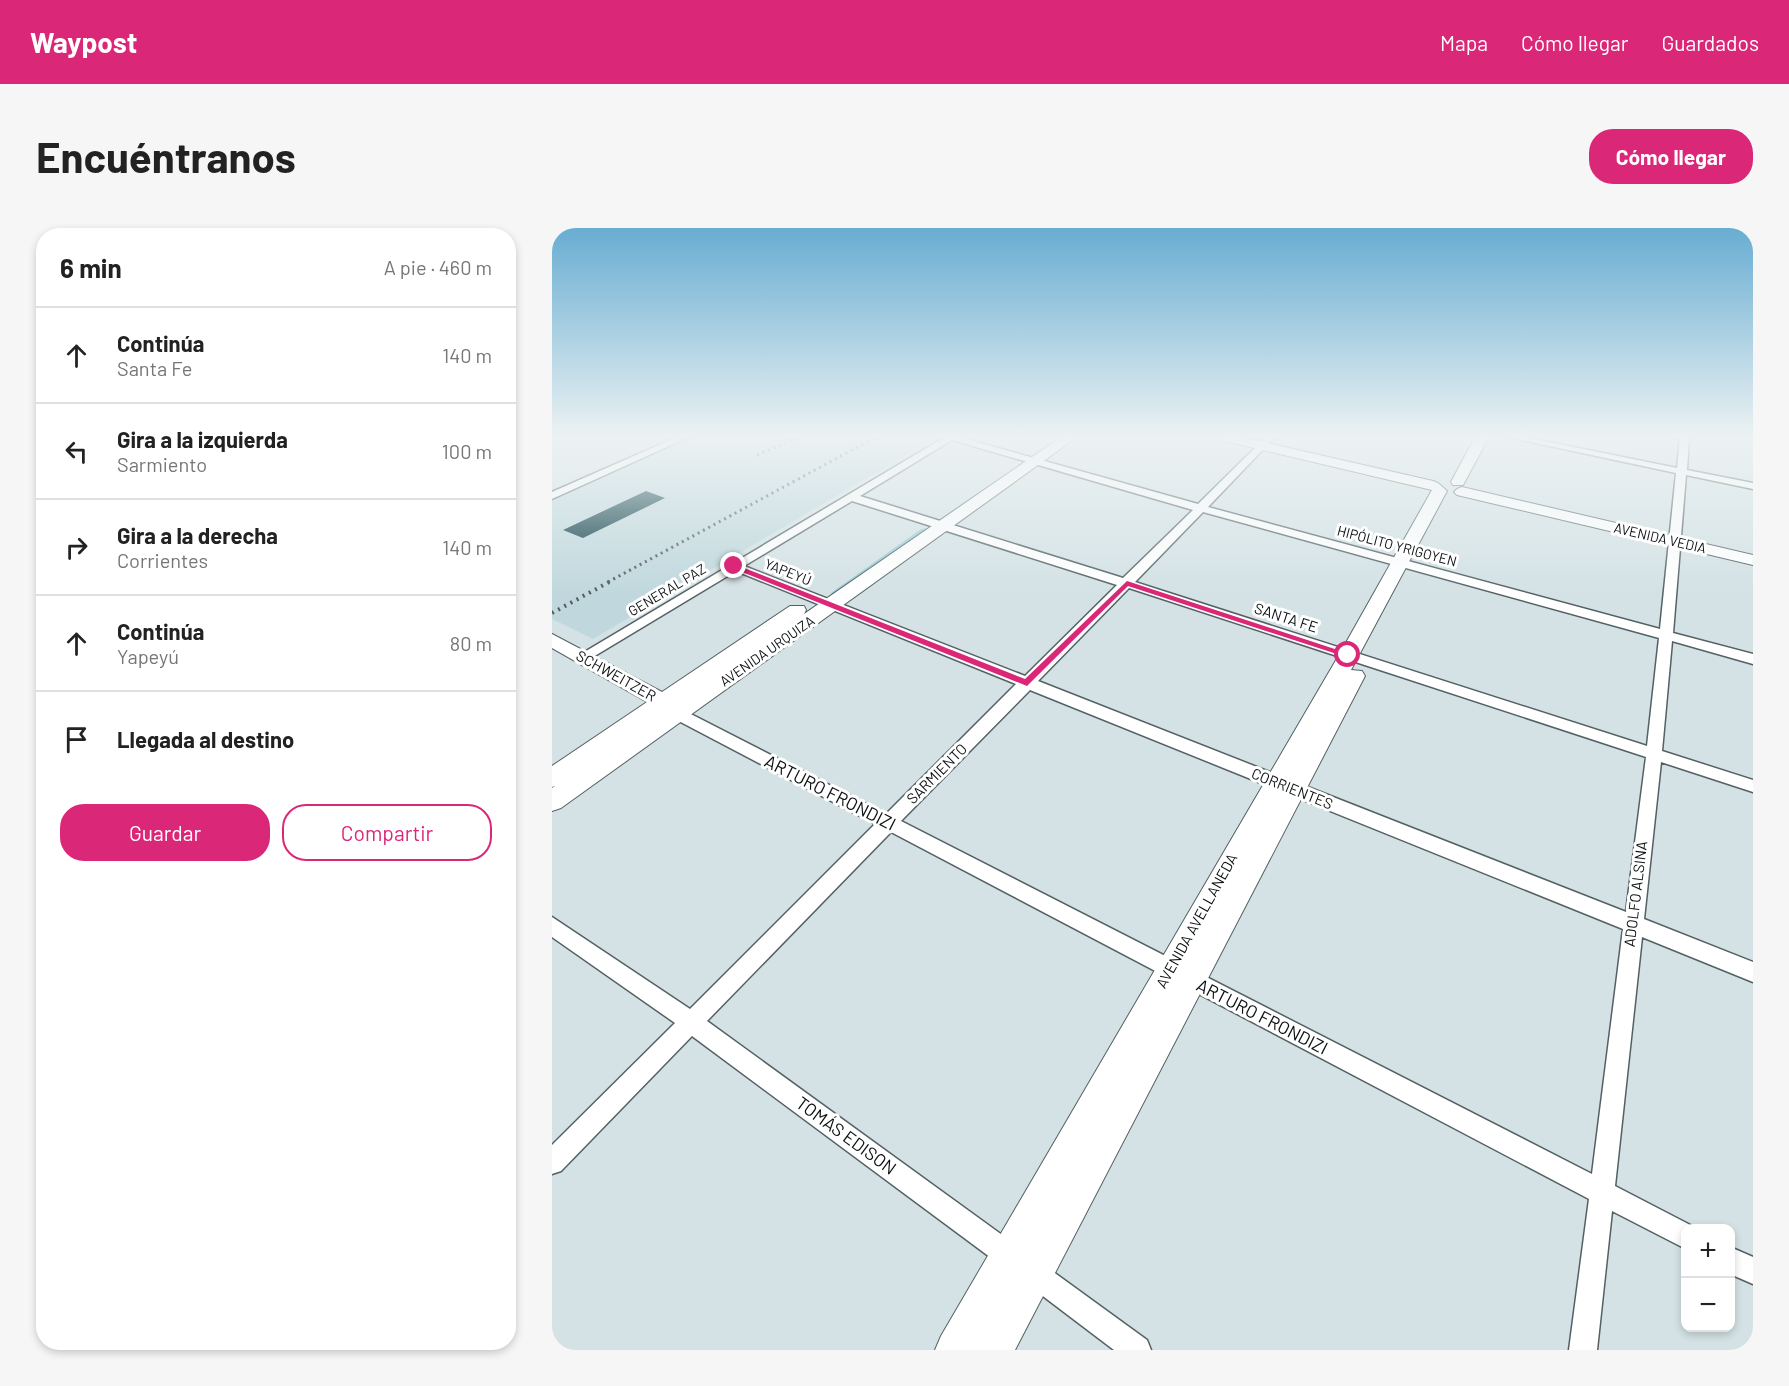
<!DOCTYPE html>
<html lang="es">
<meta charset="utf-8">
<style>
body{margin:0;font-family:Barlow,sans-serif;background:#f6f6f6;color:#222}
.controls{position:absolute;right:18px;bottom:18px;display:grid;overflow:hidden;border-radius:12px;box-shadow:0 3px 9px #0003}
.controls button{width:54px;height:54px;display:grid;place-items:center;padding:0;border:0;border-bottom:2px solid #e0e0e0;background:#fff;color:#222;font:30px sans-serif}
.stop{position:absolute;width:18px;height:18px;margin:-14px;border:4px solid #db2777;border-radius:50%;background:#fff}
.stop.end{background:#db2777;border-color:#fff;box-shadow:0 2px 6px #0008}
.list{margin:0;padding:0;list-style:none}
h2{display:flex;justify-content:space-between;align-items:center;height:78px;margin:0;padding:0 24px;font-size:26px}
h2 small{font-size:20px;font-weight:400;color:#767676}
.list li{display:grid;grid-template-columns:39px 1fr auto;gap:18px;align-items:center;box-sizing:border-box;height:96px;padding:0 24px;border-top:2px solid #e0e0e0}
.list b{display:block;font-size:22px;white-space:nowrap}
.list p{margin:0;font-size:20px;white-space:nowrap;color:#767676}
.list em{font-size:20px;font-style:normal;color:#767676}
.actions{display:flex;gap:12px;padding:18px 24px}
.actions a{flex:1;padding:14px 0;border:2px solid #db2777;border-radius:24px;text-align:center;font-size:21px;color:#db2777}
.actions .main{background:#db2777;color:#fff}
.icon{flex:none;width:33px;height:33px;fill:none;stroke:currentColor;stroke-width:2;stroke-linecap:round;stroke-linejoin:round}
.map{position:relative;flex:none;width:1201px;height:1122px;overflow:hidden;border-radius:24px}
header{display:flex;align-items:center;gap:36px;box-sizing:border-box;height:84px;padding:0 30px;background:#db2777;color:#fff}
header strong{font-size:28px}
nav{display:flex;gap:33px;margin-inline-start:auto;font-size:21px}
.intro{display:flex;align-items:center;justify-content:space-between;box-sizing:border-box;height:144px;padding:0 36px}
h1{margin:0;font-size:42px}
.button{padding:15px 27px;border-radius:24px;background:#db2777;color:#fff;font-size:21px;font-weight:700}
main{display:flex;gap:36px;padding:0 36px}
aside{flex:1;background:#fff;border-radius:24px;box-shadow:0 3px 9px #0003}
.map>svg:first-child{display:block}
</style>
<header>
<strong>Waypost</strong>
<nav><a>Mapa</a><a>Cómo llegar</a><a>Guardados</a></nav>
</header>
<div class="intro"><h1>Encuéntranos</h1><a class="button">Cómo llegar</a></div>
<main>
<aside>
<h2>6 min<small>A pie · 460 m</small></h2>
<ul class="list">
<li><svg class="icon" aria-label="ahead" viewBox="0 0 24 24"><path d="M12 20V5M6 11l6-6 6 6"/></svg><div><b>Continúa</b><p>Santa Fe</p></div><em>140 m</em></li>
<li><svg class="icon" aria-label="left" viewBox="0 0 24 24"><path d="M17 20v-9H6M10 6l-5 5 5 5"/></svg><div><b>Gira a la izquierda</b><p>Sarmiento</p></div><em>100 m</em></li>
<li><svg class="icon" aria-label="right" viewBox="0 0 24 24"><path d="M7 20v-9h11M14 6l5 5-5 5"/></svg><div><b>Gira a la derecha</b><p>Corrientes</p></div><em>140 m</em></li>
<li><svg class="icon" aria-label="ahead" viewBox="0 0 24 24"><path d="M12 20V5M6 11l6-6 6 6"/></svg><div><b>Continúa</b><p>Yapeyú</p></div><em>80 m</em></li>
<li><svg class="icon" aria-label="arrive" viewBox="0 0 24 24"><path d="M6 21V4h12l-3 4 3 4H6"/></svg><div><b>Llegada al destino</b></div></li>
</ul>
<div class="actions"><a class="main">Guardar</a><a>Compartir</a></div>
</aside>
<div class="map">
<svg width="1201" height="1122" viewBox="0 0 1201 1122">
<rect width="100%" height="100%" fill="#d4e2e5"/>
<!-- built -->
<polygon fill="#c0d8dd" points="141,209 385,209 41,411 0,391 0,272"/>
<!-- green -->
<polygon fill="#99cdd7" points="377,300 281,367 279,365 369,301"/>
<!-- building -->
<polygon fill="#083b44" points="94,263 113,270 31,310 11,302"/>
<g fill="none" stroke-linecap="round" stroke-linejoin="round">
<defs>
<g id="street">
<polygon points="125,209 137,209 0,271 0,264"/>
<path d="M393 209H407L646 276 714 209H723L656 279 1108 401 1124 245 955 209H972L1125 240 1128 209H1137L1135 242 1201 255V261L1134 247 1121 405 1201 426V436L1120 413 1110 523 1201 552V564L1109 534 1092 691 1201 734V754L1090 709 1063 958 1144 1000H1134V1021L1060 983 1045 1122H1017L1037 971 339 604 155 793 468 1020 472 1029 468 1038 459 1042 450 1038 140 808 9 943 0 946V917L123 795 0 709V689L138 781 323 596 121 490 119 486 121 482H131L334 586 464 456 184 343 36 432 31 434 24 429ZM400 212 641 282 571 350 308 268ZM300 273 565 357 473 448 192 338ZM651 284 1107 410 1095 518 583 354ZM577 360 1094 529 1074 684 486 453ZM478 462 1071 701 1040 946 349 593Z"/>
<polygon points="1178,1019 1201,1029 1201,1056 1178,1046"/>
<polygon points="480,1031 489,1035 595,1112 599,1122 562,1122 471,1053 467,1044 471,1035"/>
</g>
<g id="secondary">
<polygon points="509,209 525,209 9,580 0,583 0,560 3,558 0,559 0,538 95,474 0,420 0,406 110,464 238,378 252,378 254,382 252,386 194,426"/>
<polygon points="666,209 689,209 881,253 886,255 895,263 799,442 810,443 813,448 463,1122 383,1122 389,1108 787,427 880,262 668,212"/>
<polygon points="923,209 937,209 911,257 901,257 899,254"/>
<polygon points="910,259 1201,327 1201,337 905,267 902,264 905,261"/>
</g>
</defs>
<!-- street casing -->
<use href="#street" stroke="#546164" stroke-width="3"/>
<!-- secondary casing -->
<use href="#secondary" stroke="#546164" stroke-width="2"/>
<!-- street -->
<use href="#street" fill="#fff" fill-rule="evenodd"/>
<!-- secondary -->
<use href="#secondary" fill="#fff" fill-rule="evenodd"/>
<!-- rail-far1 -->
<g stroke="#545c5e" stroke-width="3" stroke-dasharray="2 4" stroke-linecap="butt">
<polyline points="205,227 249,209"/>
<polyline points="56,354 324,209"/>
</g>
<!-- rail -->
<polyline stroke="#545c5e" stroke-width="4" stroke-dasharray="2 5" stroke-linecap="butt" points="0,385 59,353"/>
</g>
<!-- sky -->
<linearGradient id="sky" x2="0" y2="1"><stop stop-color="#68add2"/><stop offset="0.57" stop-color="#ecf2f3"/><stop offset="1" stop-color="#ecf2f3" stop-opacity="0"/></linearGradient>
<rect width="1201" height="366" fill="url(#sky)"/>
<!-- route -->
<polygon fill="#db2777" points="182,336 473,451 575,353 801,427 794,429 576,358 475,458 180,340"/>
<g text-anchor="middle" stroke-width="6" stroke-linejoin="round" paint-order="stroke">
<!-- far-street labels -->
<g font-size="14" fill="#0b1011" stroke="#fff">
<text transform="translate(1108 310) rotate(13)" y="5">AVENIDA VEDIA</text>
<text transform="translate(845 318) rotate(15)" y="5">HIPÓLITO YRIGOYEN</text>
<text transform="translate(236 344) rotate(22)" y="5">YAPEYÚ</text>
<text transform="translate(115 362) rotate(-31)" y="5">GENERAL PAZ</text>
<text transform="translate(215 423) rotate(-35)" y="5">AVENIDA URQUIZA</text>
</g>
<!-- street labels -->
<g font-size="15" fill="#0b1011" stroke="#fff">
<text transform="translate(734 390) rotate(18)" y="5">SANTA FE</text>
<text transform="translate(64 448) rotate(29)" y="5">SCHWEITZER</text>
<text transform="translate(385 546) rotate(-45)" y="5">SARMIENTO</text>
<text transform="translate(740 561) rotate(22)" y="5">CORRIENTES</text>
<text transform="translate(1084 666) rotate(-83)" y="5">ADOLFO ALSINA</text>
<text transform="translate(645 693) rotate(-61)" y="5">AVENIDA AVELLANEDA</text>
</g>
<!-- near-street labels -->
<g font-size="18" fill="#0b1011" stroke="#fff">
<text transform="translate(278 565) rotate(27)" y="6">ARTURO FRONDIZI</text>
<text transform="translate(710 789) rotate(27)" y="6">ARTURO FRONDIZI</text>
<text transform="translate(294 908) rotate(36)" y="6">TOMÁS EDISON</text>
</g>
</g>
</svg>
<div class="controls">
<button>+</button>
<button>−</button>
</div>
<div class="stop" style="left:796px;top:427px"></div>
<div class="stop end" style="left:182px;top:338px"></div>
</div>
</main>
